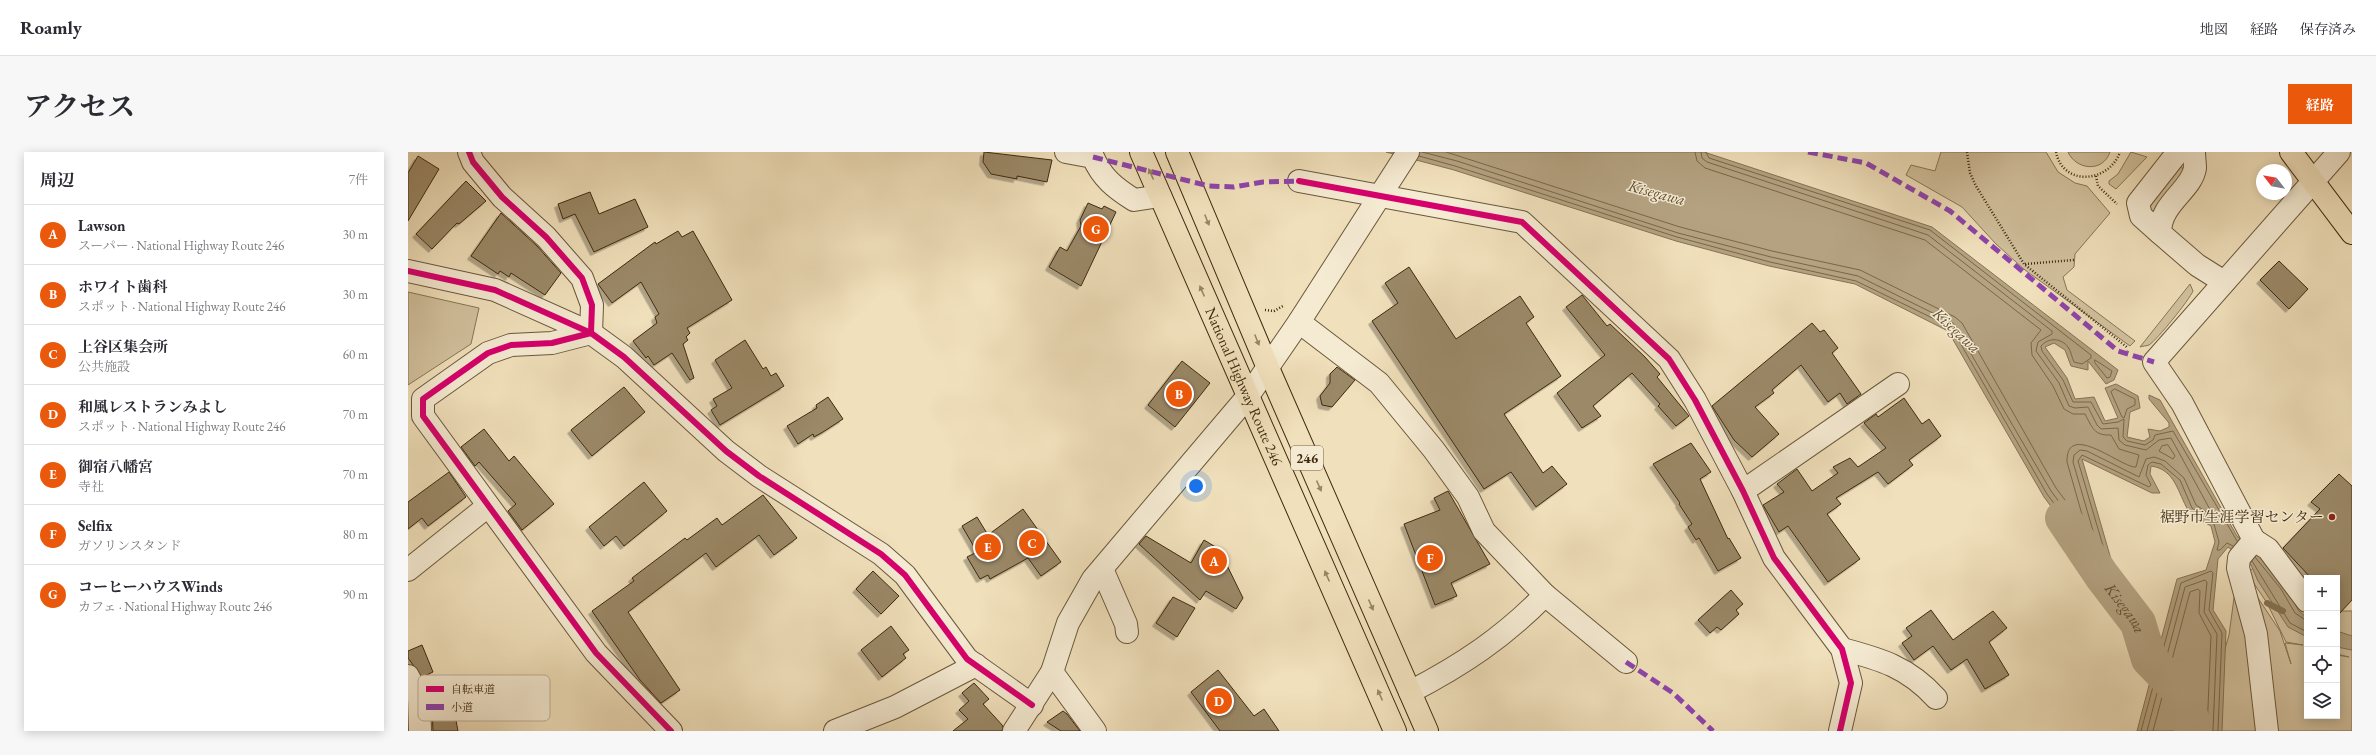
<!DOCTYPE html>
<html lang="ja">
<meta charset="utf-8">
<style>
body{margin:0;font-family:"EB Garamond","Noto Serif JP",serif;background:#f7f7f7;color:#2b2b33}
.controls{position:absolute;right:12px;bottom:12px;display:grid;overflow:hidden;border-radius:0px;box-shadow:0 2px 10px #0003}
.controls button{width:36px;height:36px;display:grid;place-items:center;padding:0;border:0;border-bottom:1px solid #e1e1e2;background:#fff;color:#2b2b33;font:20px sans-serif}
.compass{position:absolute;left:1848px;top:12px;width:36px;height:36px;border-radius:50%;background:#fff;box-shadow:0 2px 10px #0003;rotate:301deg}
.you{position:absolute;left:788px;top:334px;width:14px;height:14px;margin:-10px;border:3px solid #fff;border-radius:50%;background:#1a73e8;box-shadow:0 0 0 6px #1a73e833}
.badge{display:grid;place-items:center;width:26px;height:26px;border-radius:50%;background:#ea580c;color:#fff;font-size:13px;font-weight:700}
.pin{position:absolute;translate:-50% -50%;border:2px solid #fff;box-shadow:0 1px 4px #0006}
.list{margin:0;padding:0;list-style:none}
h2{display:flex;justify-content:space-between;align-items:center;height:52px;margin:0;padding:0 16px;font-size:17px}
h2 small{font-size:13px;font-weight:400;color:#7c7c81}
.list li{display:grid;grid-template-columns:26px 1fr auto;gap:12px;align-items:center;box-sizing:border-box;height:60px;padding:0 16px;border-top:1px solid #e1e1e2}
.list b{display:block;font-size:15px;white-space:nowrap}
.list p{margin:0;font-size:13px;white-space:nowrap;color:#7c7c81}
.list em{font-size:13px;font-style:normal;color:#7c7c81}
.icon{flex:none;width:22px;height:22px;fill:none;stroke:currentColor;stroke-width:2;stroke-linecap:round;stroke-linejoin:round}
.map{position:relative;flex:none;width:1944px;height:579px;overflow:hidden;border-radius:0px}
header{display:flex;align-items:center;gap:24px;box-sizing:border-box;height:56px;padding:0 20px;background:#fff;border-bottom:1px solid #e1e1e2}
header strong{font-size:19px}
nav{display:flex;gap:22px;margin-inline-start:auto;font-size:14px}
.intro{display:flex;align-items:center;justify-content:space-between;box-sizing:border-box;height:96px;padding:0 24px}
h1{margin:0;font-size:28px}
.button{padding:10px 18px;border-radius:0px;background:#ea580c;color:#fff;font-size:14px;font-weight:700}
main{display:flex;gap:24px;padding:0 24px}
aside{flex:1;background:#fff;border-radius:0px;box-shadow:0 2px 10px #0003}
.map>svg:first-child{display:block}
</style>
<header>
<strong>Roamly</strong>
<nav><a>地図</a><a>経路</a><a>保存済み</a></nav>
</header>
<div class="intro"><h1>アクセス</h1><a class="button">経路</a></div>
<main>
<aside>
<h2>周辺<small>7件</small></h2>
<ul class="list">
<li><span class="badge">A</span><div><b>Lawson</b><p>スーパー · National Highway Route 246</p></div><em>30 m</em></li>
<li><span class="badge">B</span><div><b>ホワイト歯科</b><p>スポット · National Highway Route 246</p></div><em>30 m</em></li>
<li><span class="badge">C</span><div><b>上谷区集会所</b><p>公共施設</p></div><em>60 m</em></li>
<li><span class="badge">D</span><div><b>和風レストランみよし</b><p>スポット · National Highway Route 246</p></div><em>70 m</em></li>
<li><span class="badge">E</span><div><b>御宿八幡宮</b><p>寺社</p></div><em>70 m</em></li>
<li><span class="badge">F</span><div><b>Selfix</b><p>ガソリンスタンド</p></div><em>80 m</em></li>
<li><span class="badge">G</span><div><b>コーヒーハウスWinds</b><p>カフェ · National Highway Route 246</p></div><em>90 m</em></li>
</ul>
</aside>
<div class="map">
<svg width="1944" height="579" viewBox="0 0 1944 579">
<defs>
<filter id="shadow"><feDropShadow dx="-3.5" dy="3.5" stdDeviation="0" flood-color="#0004"/></filter>
</defs>
<rect width="100%" height="100%" fill="#f0e0bb"/>
<filter id="stains"><feTurbulence type="fractalNoise" baseFrequency=".005" numOctaves="4"/><feColorMatrix values="0 0 0 0 .2 0 0 0 0 .09 0 0 0 0 .02 0 0 0 .5 -.17"/></filter>
<radialGradient id="worn" r=".72"><stop offset=".6" stop-color="#630" stop-opacity="0"/><stop offset="1" stop-color="#630" stop-opacity=".3"/></radialGradient>
<!-- green -->
<g fill="#d2c19e" stroke="#887656">
<polygon points="1533,0 1638,0 1650,20 1667,31 1679,34 1702,61 1667,102 1666,115 1655,125 1659,138 1727,189 1722,194 1617,118 1588,92 1554,55 1498,23 1503,13 1527,19"/>
<path d="M1660 0H1702C1695 21 1668 18 1660 0Z"/>
<polygon points="1723,0 1739,5 1708,37 1701,32 1701,29 1710,22"/>
<polygon points="1769,15 1775,16 1776,20 1747,65 1738,56"/>
<path d="M1782 132 1785 139C1782 147 1749 188 1741 193 1739 194 1734 194 1732 195Z"/>
<polygon points="0,140 71,156 63,192 0,233"/>
<polygon points="1860,404 1899,442 1899,564 1929,564 1929,503 1941,505 1929,502 1929,459 1944,459 1944,579 1793,579 1821,483 1830,416 1872,479 1883,512 1877,491 1895,493 1878,490 1859,451 1839,421"/>
</g>
<!-- water -->
<g fill="#b4a281" stroke="#857253">
<path d="M978 0H1296L1524 75 1710 218 1706 228 1698 232 1680 209V218L1663 214 1657 198 1646 191 1637 195 1659 226 1667 247 1686 245 1697 269 1710 266 1697 236 1708 232 1730 244 1732 256 1722 260 1719 285 1736 289 1742 285 1740 277 1752 279 1761 275V271L1741 247V243L1752 248 1829 384 1850 401 1877 434 1891 459 1899 466V485L1880 475 1850 429 1843 413 1820 395 1810 407 1805 458 1818 479 1814 579H1729L1769 427 1798 418 1807 390 1803 374C1796 370 1784 364 1780 358 1770 341 1767 317 1743 314L1742 322 1752 341H1744L1674 307 1716 452 1636 345 1540 179 1447 132 1361 114 1268 89 1046 18Z"/>
<polygon points="1929,479 1944,484 1944,498 1929,495"/>
</g>
<g fill="none" stroke-linecap="round" stroke-linejoin="round">
<!-- shore -->
<g stroke="#7a6648" stroke-width="1">
<polyline points="1014,0 1049,9 1270,81 1363,105 1450,124 1545,171 1643,339 1687,398 1690,396 1665,310 1666,303 1672,298 1679,299 1731,325 1738,307 1746,305 1757,309 1776,326 1788,353 1803,363 1805,363 1763,286 1751,288 1738,298 1717,293 1711,288 1710,276 1693,277 1689,273 1680,255 1667,256 1661,254 1651,231 1628,199 1630,190 1644,182 1644,179 1520,83 1299,10 1294,6 1293,0"/>
<path d="M1038 0 1272 75 1364 99 1452 118 1547 165 1554 171 1648 336 1672 368 1675 366 1659 310C1658 267 1715 317 1728 315L1731 303 1711 297 1703 283C1686 284 1684 275 1677 262H1665L1656 257 1645 234 1624 203 1623 191 1633 178 1517 88 1297 16 1289 9 1287 0"/>
<path d="M1298 0 1301 6 1522 78 1683 203V206L1674 212 1666 210C1664 206 1663 199 1660 195 1653 186 1641 185 1633 194L1634 199 1655 228 1665 250H1683L1695 272 1710 270 1716 267 1715 285 1719 289 1737 293 1745 288 1747 283 1765 279 1829 389"/>
<polyline points="1011,4 1047,14 1269,85 1362,110 1448,129 1543,175 1639,342 1700,423 1703,421 1670,309 1674,303 1741,335 1743,333 1738,323 1740,313 1744,310 1753,312 1772,328 1784,356 1806,372 1811,390 1809,398 1812,398 1819,391 1825,394"/>
<polygon points="1687,208 1704,219 1702,225 1699,226 1687,211"/>
<polygon points="1707,237 1727,247 1727,253 1719,257 1716,266 1714,265 1703,240"/>
<polygon points="1760,293 1767,304 1765,307 1751,299 1754,294"/>
<polyline points="1847,405 1873,437 1887,461 1899,469"/>
<polyline points="1844,409 1882,471 1899,480"/>
<polyline points="1733,579 1773,431 1803,419 1805,421 1801,458 1814,481 1810,579"/>
<polyline points="1739,579 1777,435 1797,428 1799,430 1796,460 1809,482 1805,579"/>
<polyline points="1745,579 1782,440 1790,437 1792,439 1791,461 1803,484 1799,579"/>
</g>
<!-- stream -->
<polyline stroke="#857253" stroke-width="6" points="1874,459 1859,451 1875,459"/>
<!-- river -->
<path stroke="#b4a281" stroke-width="36" id="s1" d="M1655 366 1694 424 1730 471 1741 507 1773 540 1786 574 1784 579"/>
</g>
<!-- building -->
<g fill="#9b8968" stroke="#3f2a0f" filter="url(#shadow)">
<polygon points="576,0 644,8 639,30 609,24 609,27 583,22 575,10"/>
<polygon points="10,4 31,17 0,69 0,21"/>
<polygon points="58,29 78,49 51,72 49,71 24,97 8,82"/>
<polygon points="182,40 191,62 227,47 240,75 186,100 167,62 155,67 150,52"/>
<polygon points="680,51 694,57 696,54 708,60 673,134 641,115 652,95 659,99 673,74 672,68"/>
<polygon points="93,61 129,94 153,121 137,143 103,121 101,125 92,119 90,122 63,104"/>
<polygon points="270,79 274,85 285,79 324,148 279,176 282,181 278,185 280,188 275,192 286,226 282,228 264,201 246,213 240,204 238,206 225,189 249,171 247,165 251,162 233,130 204,151 190,132 247,90 248,92"/>
<polygon points="1871,109 1900,137 1881,157 1852,128"/>
<polygon points="1001,115 1048,187 1112,144 1126,165 1118,171 1153,224 1096,262 1135,321 1144,314 1159,332 1128,355 1103,320 1076,337 964,169 990,151 977,131"/>
<polygon points="1174,143 1199,174 1202,172 1237,205 1252,222 1249,225 1281,264 1268,274 1250,254 1252,252 1224,221 1185,254 1193,264 1174,276 1149,241 1197,203 1158,155"/>
<polygon points="1404,171 1412,180 1416,178 1430,196 1424,201 1453,242 1439,252 1432,241 1420,250 1393,213 1364,238 1366,241 1347,255 1371,282 1344,305 1326,288 1304,254"/>
<polygon points="337,188 355,217 358,215 363,224 368,221 376,234 312,273 303,258 309,254 305,247 324,236 307,208"/>
<polygon points="774,209 802,231 767,275 740,253"/>
<polygon points="929,215 947,228 924,255 914,253 912,244 922,231 922,222"/>
<polygon points="216,235 237,260 184,304 163,278"/>
<polygon points="420,245 435,267 415,280 406,285 405,282 390,292 379,274 409,256 408,253"/>
<polygon points="1496,246 1514,272 1521,267 1533,284 1501,308 1505,313 1480,332 1470,320 1428,346 1433,352 1419,362 1452,407 1420,430 1380,374 1371,380 1355,353 1376,340 1369,332 1389,317 1404,339 1430,321 1425,315 1442,306 1450,315 1478,296 1456,271 1468,262 1470,265"/>
<polygon points="76,277 101,309 106,304 146,352 114,378 100,359 108,352 71,310 67,314 53,295"/>
<polygon points="1283,291 1303,320 1292,327 1320,387 1321,386 1333,406 1310,419 1291,386 1288,388 1280,375 1284,372 1271,352 1272,351 1245,312"/>
<polygon points="41,320 58,345 20,374 14,366 0,377 0,350"/>
<polygon points="1931,322 1944,334 1944,448 1929,464 1929,426 1903,426 1875,396 1912,357 1903,350"/>
<polygon points="236,330 259,359 216,394 208,384 196,394 181,375"/>
<polygon points="1040,339 1082,412 1043,431 1049,444 1027,453 996,372 1032,358 1026,346"/>
<polygon points="355,343 389,386 366,403 351,383 308,415 298,401 220,460 272,538 253,551 232,528 184,459 226,429 224,426 277,386 279,388 309,366 314,373"/>
<polygon points="615,357 653,410 633,424 620,406 582,427 580,423 572,427 559,405 569,400 554,374 569,365 580,383"/>
<polygon points="738,384 783,411 796,388 811,397 835,446 828,457 798,439 792,448 731,392"/>
<polygon points="465,419 491,444 473,462 448,437"/>
<polygon points="1323,438 1335,452 1328,458 1331,462 1313,478 1309,475 1302,481 1290,468"/>
<polygon points="765,445 787,456 769,485 748,471"/>
<polygon points="1523,458 1545,488 1585,459 1599,476 1581,490 1601,523 1577,537 1559,507 1543,518 1525,494 1506,508 1494,491 1504,484 1498,476"/>
<polygon points="483,474 501,498 495,502 498,506 474,525 453,498"/>
<polygon points="14,493 25,520 14,525 0,506 0,499"/>
<polygon points="810,518 846,564 856,557 871,579 812,579 783,540"/>
<polygon points="566,531 581,547 575,552 595,574 594,579 545,579 560,567 551,558 561,549 554,541"/>
<polygon points="45,552 50,579 25,579 24,556"/>
<polygon points="655,559 659,562 672,579 653,579 639,570"/>
</g>
<g fill="none" stroke-linecap="round" stroke-linejoin="round">
<defs>
<g id="minor">
<polyline points="61,0 65,10 94,45 138,85 174,126 184,153 183,181 144,191 103,193 80,201 15,247 15,264 188,501 263,579"/>
<path d="M658 0 685 5C694 26 707 36 726 48L752 44"/>
<path d="M1786 0C1786 5 1787 11 1787 16 1784 38 1752 51 1752 81L1789 113 1816 130"/>
<polyline points="891,29 1114,70 1261,207 1287,248 1335,339 1366,406 1434,497 1443,531 1432,579"/>
<polyline points="1752,81 1733,64 1730,51 1770,0"/>
<polyline points="0,119 87,138 183,181 216,205 318,299 351,324 473,402 497,423 559,507 624,553"/>
<polyline points="891,170 971,231 1026,298 1060,345 1076,379 1137,443 1218,510"/>
<polyline points="1335,339 1490,232"/>
<polyline points="1846,388 1860,397 1899,449"/>
<polyline points="694,417 718,472 719,480"/>
<polyline points="0,418 80,354"/>
<path d="M1434 497C1472 507 1500 515 1528 546"/>
<polyline points="644,520 687,579"/>
<polyline points="0,524 11,545 12,579"/>
<path d="M1002 540C1054 513 1095 486 1137 443"/>
<polyline points="427,579 487,555 568,513"/>
<polyline points="606,579 644,520 660,471 685,427 840,244 891,170 1000,0"/>
<polyline points="1859,579 1848,482 1830,416 1831,406 1846,388 1774,251 1746,210 1931,0"/>
</g>
<polyline id="major" points="1883,0 1944,81"/>
<g id="highway">
<path id="s2" d="M733 0 987 579"/>
<polyline points="769,0 860,216 1019,579"/>
</g>
</defs>
<!-- minor casing -->
<use href="#minor" stroke="#6b583a" stroke-width="24"/>
<!-- major casing -->
<use href="#major" stroke="#3f2a0f" stroke-width="24"/>
<!-- highway casing -->
<use href="#highway" stroke="#3f2a0f" stroke-width="24"/>
<!-- path -->
<g stroke="#3f2a0f" stroke-width="2.5" stroke-dasharray="1 2" stroke-linecap="butt">
<polyline points="1559,0 1562,21 1568,34 1616,112 1720,196"/>
<path d="M1648 0C1655 35 1701 31 1712 0"/>
<polyline points="1688,24 1690,34 1709,52"/>
<polyline points="1617,112 1666,108"/>
<polyline points="857,158 866,159 875,154"/>
<polyline points="1718,202 1720,199"/>
</g>
<!-- minor -->
<use href="#minor" stroke="#f5ebd3" stroke-width="22"/>
<!-- major -->
<use href="#major" stroke="#f0e0bb" stroke-width="22"/>
<!-- highway -->
<use href="#highway" stroke="#f0e0bb" stroke-width="22"/>
<!-- quiet -->
<g stroke="#8e44ad" stroke-width="5" stroke-dasharray="10 5" stroke-linecap="butt">
<polyline points="1400,0 1458,11 1542,59 1710,199 1746,210"/>
<polyline points="685,5 801,34 826,35 855,30 891,29"/>
<polyline points="1218,510 1265,541 1305,579"/>
</g>
<defs>
<g id="cycleway">
<polyline points="61,0 65,10 94,45 138,85 174,126 184,153 183,181 144,191 103,193 80,201 15,247 15,264 188,501 263,579"/>
<polyline points="891,29 1114,70 1261,207 1287,248 1335,339 1366,406 1434,497 1443,531 1432,579"/>
<polyline points="0,119 87,138 183,181 216,205 318,299 351,324 473,402 497,423 559,507 624,553"/>
</g>
</defs>
<!-- cycleway casing -->
<use href="#cycleway" stroke="#f5ebd3" stroke-width="8"/>
<!-- cycleway -->
<use href="#cycleway" stroke="#d6006c" stroke-width="6"/>
</g>
<!-- one-way arrows -->
<defs><path id="oneway-solid" d="M-6-.8H1V-3.2L6.5 0L1 3.2V.8H-6Z"/></defs>
<g fill="#988565">
<use href="#oneway-solid" transform="translate(743 22) rotate(-114)"/>
<use href="#oneway-solid" transform="translate(799 68) rotate(68)"/>
<use href="#oneway-solid" transform="translate(794 139) rotate(-114)"/>
<use href="#oneway-solid" transform="translate(849 188) rotate(68)"/>
<use href="#oneway-solid" transform="translate(911 334) rotate(66)"/>
<use href="#oneway-solid" transform="translate(919 424) rotate(-114)"/>
<use href="#oneway-solid" transform="translate(963 453) rotate(66)"/>
<use href="#oneway-solid" transform="translate(972 543) rotate(-114)"/>
</g>
<!-- markers -->
<circle fill="#8f2418" stroke="#f5ebd3" stroke-width="1.5" cx="1924" cy="365" r="4"/>
<g text-anchor="middle" stroke-width="3" stroke-linejoin="round" paint-order="stroke">
<!-- shield labels -->
<rect fill="#f5ebd3" stroke="#76644a" stroke-width="1" x="883" y="294" width="32" height="24" rx="3"/>
<g font-size="14" font-weight="bold" fill="#3f2a0f">
<text x="899" y="311">246</text>
</g>
<!-- street labels -->
<g font-size="15" fill="#3f2a0f" stroke="#f5ebd3">
<text dy="5" stroke="none"><textPath href="#s2" startOffset="256">National Highway Route 246</textPath></text>
</g>
<!-- poi labels -->
<g font-size="15" fill="#3f2a0f" stroke="#f5ebd3" text-anchor="end">
<text x="1916" y="370">裾野市生涯学習センター</text>
</g>
<!-- water labels -->
<g font-size="16" font-style="italic" fill="#624e31" stroke="#f5ebd3">
<text transform="translate(1249 40) rotate(15)" y="6">Kisegawa</text>
<text transform="translate(1549 178) rotate(43)" y="6">Kisegawa</text>
<text dy="6" stroke="none"><textPath href="#s1" startOffset="110">Kisegawa</textPath></text>
</g>
</g>
<!-- legend -->
<rect x="10" y="523" width="132" height="46" rx="6" fill="#f5ebd3" stroke="#beb198" stroke-width="1"/>
<rect x="18" y="534" width="18" height="6" fill="#d6006c"/>
<rect x="18" y="552" width="18" height="6" fill="#8e44ad"/>
<g font-size="11" fill="#3f2a0f">
<text x="43" y="541">自転車道</text>
<text x="43" y="559">小道</text>
</g>
<rect width="100%" height="100%" filter="url(#stains)"/>
<rect width="100%" height="100%" fill="url(#worn)"/>
</svg>
<div class="controls">
<button>+</button>
<button>−</button>
<button><svg class="icon" aria-label="locate" viewBox="0 0 24 24"><circle cx="12" cy="12" r="6"/><path d="M12 2v4M12 18v4M2 12h4M18 12h4"/></svg></button>
<button><svg class="icon" aria-label="layers" viewBox="0 0 24 24"><path d="M12 4l9 5-9 5-9-5zM3 14l9 5 9-5"/></svg></button>
</div>
<svg class="compass" viewBox="-18 -18 36 36"><path d="M0-13l5 13h-10z" fill="#e53935"/><path d="M0 13l5-13h-10z" fill="#7c7c81"/></svg>
<div class="you"></div>
<div class="pin badge" style="left:806px;top:409px">A</div>
<div class="pin badge" style="left:771px;top:242px">B</div>
<div class="pin badge" style="left:624px;top:391px">C</div>
<div class="pin badge" style="left:811px;top:549px">D</div>
<div class="pin badge" style="left:580px;top:395px">E</div>
<div class="pin badge" style="left:1022px;top:406px">F</div>
<div class="pin badge" style="left:688px;top:77px">G</div>
</div>
</main>
